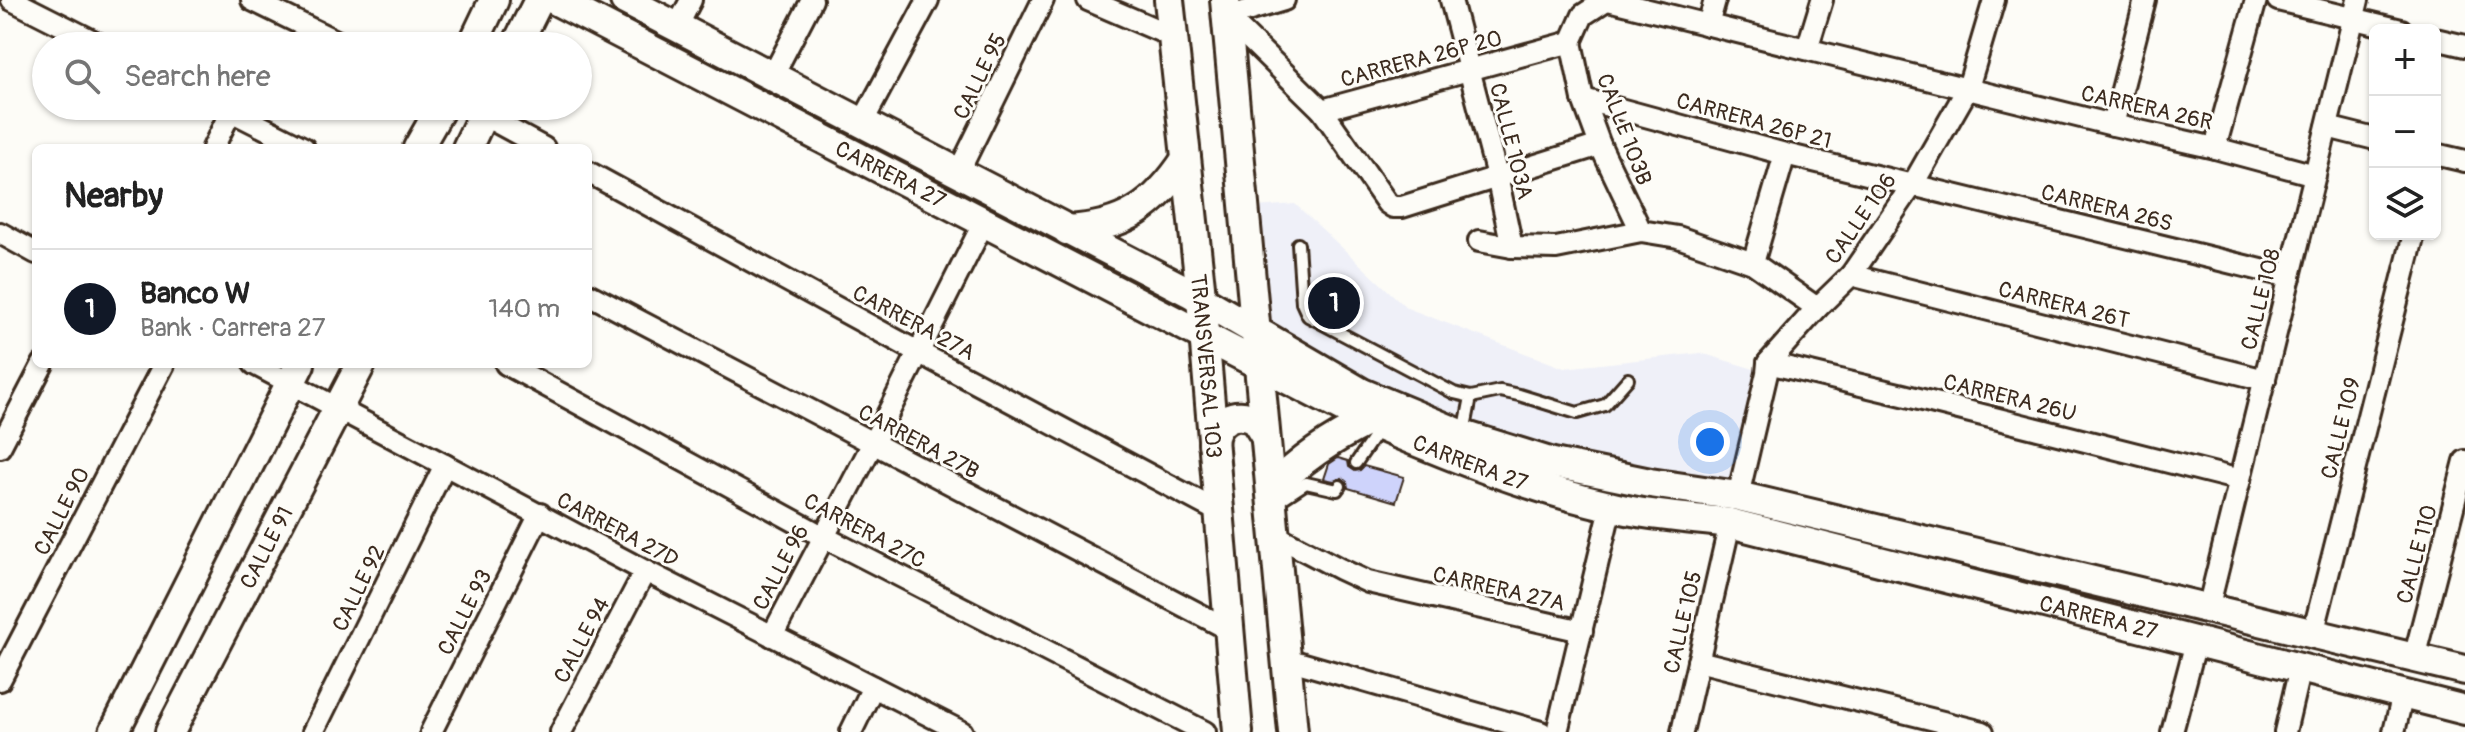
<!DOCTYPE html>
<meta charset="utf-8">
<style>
body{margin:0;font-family:Pangolin,sans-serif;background:#f6f6f6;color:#222}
.controls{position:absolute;right:24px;top:24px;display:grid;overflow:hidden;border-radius:12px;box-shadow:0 2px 6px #0004}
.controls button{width:72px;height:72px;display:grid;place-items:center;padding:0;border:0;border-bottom:2px solid #e0e0e0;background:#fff;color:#222;font:40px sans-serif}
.you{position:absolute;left:1710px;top:442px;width:28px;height:28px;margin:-20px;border:6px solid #fff;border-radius:50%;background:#1a73e8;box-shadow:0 0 0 12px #1a73e833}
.badge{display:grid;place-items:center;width:52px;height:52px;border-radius:50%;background:#111827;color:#fff;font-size:26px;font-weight:700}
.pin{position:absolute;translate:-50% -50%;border:4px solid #fff;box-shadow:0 2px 8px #0006}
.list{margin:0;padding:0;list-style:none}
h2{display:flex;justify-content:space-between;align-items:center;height:104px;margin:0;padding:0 32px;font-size:34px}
h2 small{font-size:26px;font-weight:400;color:#767676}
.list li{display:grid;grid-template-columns:52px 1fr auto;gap:24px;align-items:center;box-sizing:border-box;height:120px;padding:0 32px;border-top:2px solid #e0e0e0}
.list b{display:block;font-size:30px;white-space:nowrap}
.list p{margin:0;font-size:26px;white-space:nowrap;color:#767676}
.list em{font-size:26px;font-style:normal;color:#767676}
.icon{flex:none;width:44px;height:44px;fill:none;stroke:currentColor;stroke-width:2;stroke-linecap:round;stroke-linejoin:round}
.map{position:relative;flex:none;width:2465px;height:732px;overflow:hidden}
.search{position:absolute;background:#fff;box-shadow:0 2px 6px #0004;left:32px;top:32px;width:560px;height:88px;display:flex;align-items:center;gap:20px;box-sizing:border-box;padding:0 28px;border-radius:44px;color:#767676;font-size:30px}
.panel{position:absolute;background:#fff;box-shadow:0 2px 6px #0004;left:32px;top:144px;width:560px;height:224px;border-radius:12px}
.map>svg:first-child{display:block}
</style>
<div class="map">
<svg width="2465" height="732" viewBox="0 0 2465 732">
<rect width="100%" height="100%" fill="#fdfcf7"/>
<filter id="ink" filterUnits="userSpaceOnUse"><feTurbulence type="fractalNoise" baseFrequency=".0125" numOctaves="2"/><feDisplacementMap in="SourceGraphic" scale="16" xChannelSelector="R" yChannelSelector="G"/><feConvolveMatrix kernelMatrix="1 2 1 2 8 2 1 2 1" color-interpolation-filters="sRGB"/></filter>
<g filter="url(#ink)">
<!-- built -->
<polygon fill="#eff0f8" points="1295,204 1407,308 1564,368 1701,353 1767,373 1738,496 1553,463 1257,331 1245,208"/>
<!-- building -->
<polygon fill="#ced3fb" stroke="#3b2a1e" stroke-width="2" points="1338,458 1348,461 1349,467 1355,471 1360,470 1364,466 1404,477 1396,502 1348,488 1347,482 1342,478 1334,481 1324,479 1329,464"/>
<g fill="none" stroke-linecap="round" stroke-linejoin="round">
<defs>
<g id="lane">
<polyline points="1298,244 1302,303 1308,316 1454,393 1471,397 1464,433"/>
<polyline points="1471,397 1500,391 1519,395 1577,413 1605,405 1628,379"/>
<polyline points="1356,463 1380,428"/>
<polyline points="1274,504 1306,483 1337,490 1340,486"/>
</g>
<g id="street">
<polyline points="12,0 103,46"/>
<polyline points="252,0 346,46"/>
<polyline points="1088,0 1174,37"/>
<polyline points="1284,0 1227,17 1322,110 1387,203 1393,207 1402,207 1600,145"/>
<polyline points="1451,0 1497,176 1512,247"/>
<polyline points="1608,0 2113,125 2215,148 2315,175"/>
<polyline points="2278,0 2401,30"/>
<polyline points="1708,25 1715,0"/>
<polyline points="677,27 691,0"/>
<polyline points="2435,39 2465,46"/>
<polyline points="1571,42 1583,99 1600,145 1641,231"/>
<polyline points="1571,42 1583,15 1606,0"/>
<polyline points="1807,49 1822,0"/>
<polyline points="772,77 812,0"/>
<polyline points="1583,99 1785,154 2290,277"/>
<polyline points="221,106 304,148"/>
<polyline points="1322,110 1571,42"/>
<polyline points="483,115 544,148"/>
<polyline points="862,123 928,0"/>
<polyline points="2113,125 2145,0"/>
<polyline points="2327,127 2375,139"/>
<polyline points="213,148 231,111"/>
<polyline points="2215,148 2256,0"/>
<polyline points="2435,154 2465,161"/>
<polyline points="588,172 918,352 1219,512"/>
<polyline points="958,173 1043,0"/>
<polyline points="0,233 36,253"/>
<polyline points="1479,241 1512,247 1556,248 1641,231 1678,237 1753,263 1817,308"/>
<polyline points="1753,263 1785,154"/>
<polyline points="1851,275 2265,380"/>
<polyline points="588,294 1228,629"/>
<polyline points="1768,363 1903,395 2240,480"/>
<polyline points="254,364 645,571 962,732"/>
<polyline points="506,364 824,537 1205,732"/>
<polyline points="0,447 43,364"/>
<polyline points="1738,496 1767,373 1768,363 1817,308 1851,275 1913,184 1968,88 1994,0"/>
<polyline points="1275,535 1340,569 1368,582 1582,631"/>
<polyline points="2208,609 2358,0"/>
<polyline points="2313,634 2414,234"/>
<polyline points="772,636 872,445 984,222"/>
<polyline points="2414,658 2465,461"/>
<polyline points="1287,659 1541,732"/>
<polyline points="1698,661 1983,732"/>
<polyline points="0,680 164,364"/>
<polyline points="313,732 445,465"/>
<polyline points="431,732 540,514"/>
<polyline points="561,732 645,571"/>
<polyline points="851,732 873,687"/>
<polyline points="1557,732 1611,507"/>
<polyline points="1682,732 1730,523"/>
<polyline points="2172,732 2196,642"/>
<polyline points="2285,732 2300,668"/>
<polyline points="2394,732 2403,694"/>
</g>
<g id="secondary">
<path id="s1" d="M555 0 1368 421C1446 455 1526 487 1609 506 1648 516 1690 518 1730 523L2465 710"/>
<polyline points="625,0 1189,292 1362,393 1463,435 1553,463 1650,483 1738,496 2465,670"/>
<path id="s2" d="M1169 0 1200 286 1238 732"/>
<polyline points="1225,0 1293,732"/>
<polyline points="472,46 494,0"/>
<polyline points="516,46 539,0"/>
<polyline points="418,148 442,106"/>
<polyline points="467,148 487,106"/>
<path d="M1067 230C1125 227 1155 206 1186 159"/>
<path d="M1213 443C1215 420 1235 409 1255 420L1265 436"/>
<path d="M1271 490C1300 460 1330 440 1368 421"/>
<polyline points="114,732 300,364"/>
<path id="s3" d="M170 732 361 364"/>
</g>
</defs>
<!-- lane casing -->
<use href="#lane" stroke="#3b2a1e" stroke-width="16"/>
<!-- street casing -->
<use href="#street" stroke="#3b2a1e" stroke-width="26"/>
<!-- secondary casing -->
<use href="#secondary" stroke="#3b2a1e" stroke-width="34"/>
<!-- lane -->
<use href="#lane" stroke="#fdfcf7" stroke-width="10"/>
<!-- street -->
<use href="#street" stroke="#fdfcf7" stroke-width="20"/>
<!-- secondary -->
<use href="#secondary" stroke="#fdfcf7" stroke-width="28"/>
</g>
</g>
<g text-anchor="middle" stroke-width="6" stroke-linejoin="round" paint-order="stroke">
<!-- street labels -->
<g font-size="22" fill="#3b2a1e" stroke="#fdfcf7">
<text transform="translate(1421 58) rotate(-15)" y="8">CARRERA 26P 20</text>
<text transform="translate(979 76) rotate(-64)" y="8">CALLE 95</text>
<text transform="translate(2147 107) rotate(13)" y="8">CARRERA 26R</text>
<text transform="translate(1754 120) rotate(15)" y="8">CARRERA 26P 21</text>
<text transform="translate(1625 129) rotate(69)" y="8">CALLE 103B</text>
<text transform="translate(1512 141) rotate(76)" y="8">CALLE 103A</text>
<text dy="8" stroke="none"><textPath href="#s1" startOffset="378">CARRERA 27</textPath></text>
<text transform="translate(2107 207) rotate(14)" y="8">CARRERA 26S</text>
<text transform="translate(1860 218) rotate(-55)" y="8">CALLE 106</text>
<text transform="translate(2260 299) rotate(-76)" y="8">CALLE 108</text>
<text transform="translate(2064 304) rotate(14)" y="8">CARRERA 26T</text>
<text transform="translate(914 322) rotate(28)" y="8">CARRERA 27A</text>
<text dy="8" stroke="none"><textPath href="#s2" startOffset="368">TRANSVERSAL 103</textPath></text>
<text transform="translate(2010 397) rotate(14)" y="8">CARRERA 26U</text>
<text transform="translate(2340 428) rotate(-76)" y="8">CALLE 109</text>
<text transform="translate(919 441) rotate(28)" y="8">CARRERA 27B</text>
<text dy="8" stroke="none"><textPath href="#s1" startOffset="1026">CARRERA 27</textPath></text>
<text transform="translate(61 511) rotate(-63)" y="8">CALLE 90</text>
<text transform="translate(618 529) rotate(28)" y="8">CARRERA 27D</text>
<text transform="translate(865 530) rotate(28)" y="8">CARRERA 27C</text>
<text dy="8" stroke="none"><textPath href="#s3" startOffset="208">CALLE 91</textPath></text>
<text transform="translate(2416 554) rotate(-75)" y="8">CALLE 110</text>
<text transform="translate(780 567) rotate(-62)" y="8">CALLE 96</text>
<text transform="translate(358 588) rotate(-64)" y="8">CALLE 92</text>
<text transform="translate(1499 588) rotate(13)" y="8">CARRERA 27A</text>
<text transform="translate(464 612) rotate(-63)" y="8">CALLE 93</text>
<text dy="8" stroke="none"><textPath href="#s1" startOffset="1674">CARRERA 27</textPath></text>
<text transform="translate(1682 622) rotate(-77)" y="8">CALLE 105</text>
<text transform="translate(581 640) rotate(-62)" y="8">CALLE 94</text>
</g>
</g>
</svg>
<div class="controls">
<button>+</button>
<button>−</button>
<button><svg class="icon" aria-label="layers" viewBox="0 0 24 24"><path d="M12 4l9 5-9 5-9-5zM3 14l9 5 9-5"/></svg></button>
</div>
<div class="you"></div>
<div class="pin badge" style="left:1334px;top:303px">1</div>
<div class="search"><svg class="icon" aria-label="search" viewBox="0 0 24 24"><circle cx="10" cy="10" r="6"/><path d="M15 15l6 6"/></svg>Search here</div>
<section class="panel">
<h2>Nearby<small></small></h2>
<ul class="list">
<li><span class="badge">1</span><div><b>Banco W</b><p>Bank · Carrera 27</p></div><em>140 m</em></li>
</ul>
</section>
</div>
